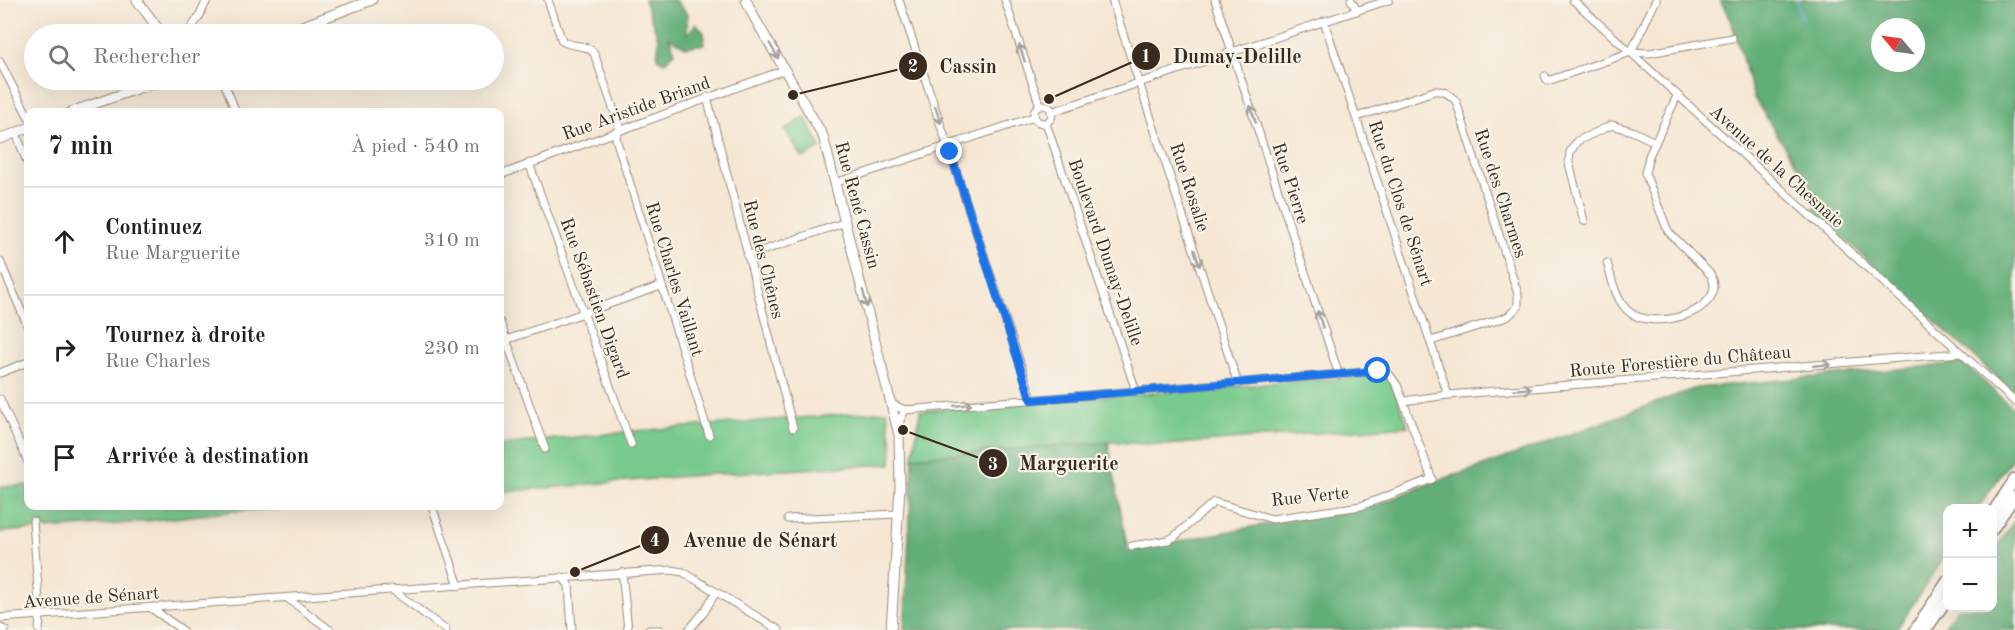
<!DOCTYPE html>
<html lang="fr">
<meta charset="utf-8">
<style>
body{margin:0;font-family:"Old Standard TT",serif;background:#f2f2f2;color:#202124}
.controls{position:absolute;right:18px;bottom:18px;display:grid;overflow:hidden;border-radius:12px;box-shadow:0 6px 24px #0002}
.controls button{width:54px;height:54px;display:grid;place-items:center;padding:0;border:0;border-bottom:2px solid #e0e0e0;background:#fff;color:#202124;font:30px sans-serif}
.compass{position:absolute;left:1871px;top:18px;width:54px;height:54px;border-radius:50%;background:#fff;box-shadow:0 6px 24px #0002;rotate:299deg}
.stop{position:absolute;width:18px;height:18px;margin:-14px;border:4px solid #1a73e8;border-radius:50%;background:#fff}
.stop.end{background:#1a73e8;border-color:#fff;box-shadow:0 2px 6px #0008}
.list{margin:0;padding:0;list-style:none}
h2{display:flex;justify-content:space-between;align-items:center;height:78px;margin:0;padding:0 24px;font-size:26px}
h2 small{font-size:20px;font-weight:400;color:#757577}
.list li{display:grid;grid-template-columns:39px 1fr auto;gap:18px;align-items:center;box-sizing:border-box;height:108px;padding:0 24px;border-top:2px solid #e0e0e0}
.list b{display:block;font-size:22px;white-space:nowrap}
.list p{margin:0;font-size:20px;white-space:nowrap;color:#757577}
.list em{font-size:20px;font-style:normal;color:#757577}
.icon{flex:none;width:33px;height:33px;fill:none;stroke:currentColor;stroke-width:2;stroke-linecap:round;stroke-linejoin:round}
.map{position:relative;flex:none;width:2015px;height:630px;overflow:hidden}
.search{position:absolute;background:#fff;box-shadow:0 6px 24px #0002;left:24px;top:24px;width:480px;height:66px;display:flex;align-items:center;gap:15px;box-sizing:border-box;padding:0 21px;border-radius:33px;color:#757577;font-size:22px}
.panel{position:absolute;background:#fff;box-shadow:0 6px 24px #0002;left:24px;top:108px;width:480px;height:402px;border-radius:12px}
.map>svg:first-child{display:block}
</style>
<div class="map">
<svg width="2015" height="630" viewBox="0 0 2015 630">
<rect width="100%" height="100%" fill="#f7f3e8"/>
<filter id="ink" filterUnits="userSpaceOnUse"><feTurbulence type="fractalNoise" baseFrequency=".0167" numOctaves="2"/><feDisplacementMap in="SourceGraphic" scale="12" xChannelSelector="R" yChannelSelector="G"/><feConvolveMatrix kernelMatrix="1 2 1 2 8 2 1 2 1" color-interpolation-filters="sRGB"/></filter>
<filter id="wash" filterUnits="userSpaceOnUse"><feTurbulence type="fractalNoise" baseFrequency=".008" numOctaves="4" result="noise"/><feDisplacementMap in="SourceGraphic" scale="24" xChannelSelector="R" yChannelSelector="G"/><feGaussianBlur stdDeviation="1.35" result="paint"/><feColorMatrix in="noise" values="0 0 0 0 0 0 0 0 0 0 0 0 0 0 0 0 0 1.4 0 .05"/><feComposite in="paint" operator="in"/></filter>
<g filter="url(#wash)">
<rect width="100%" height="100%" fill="#f6e7d4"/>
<!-- green -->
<g fill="#78ca8d" stroke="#5a7a56" stroke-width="1.5">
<polygon points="805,117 821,148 803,158 785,130"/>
<polygon points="1383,375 1392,382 1408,426 1166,445 1114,442 913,457 920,411"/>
<polygon points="887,411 892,445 891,464 699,475 500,492 500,445 635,431"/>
<polygon points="28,485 28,506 338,506 234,511 129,523 0,532 0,487"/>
</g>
<!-- forest -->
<g fill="#62ae78" stroke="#4e6c4b" stroke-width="1.5" fill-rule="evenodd">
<polygon points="644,0 675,0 687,14 687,35 696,23 704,33 705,44 685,47 669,37 675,52 665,62 657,58 659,39"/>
<path d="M1720 0H2015V394L1813 210 1820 202 1754 98 1731 20ZM1880 27H1916V63H1880Z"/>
<polygon points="1963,363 2015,410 2015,455 1978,508 1948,508 1947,553 1896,630 904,630 913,457 1108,442 1128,551 1298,518 1353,512 1377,505 1436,481 1475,469 1696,388"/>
<polygon points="2015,520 2015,630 1942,630 1957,608 1992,608 1993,554"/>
</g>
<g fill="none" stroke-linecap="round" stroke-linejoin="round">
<!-- stream -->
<polyline stroke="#78abe4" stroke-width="2" points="1797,0 1801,18"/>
</g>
</g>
<g filter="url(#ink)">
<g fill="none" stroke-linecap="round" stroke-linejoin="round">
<defs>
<g id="street">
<path d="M548 0 562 41C573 48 585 43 594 53L619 125 616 139 709 435"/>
<polyline points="899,0 1030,393 1031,400"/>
<polyline points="1005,0 1040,106"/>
<polyline points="1112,0 1238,384"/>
<polyline points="1215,0 1339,375"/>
<polyline points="1351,0 1357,11"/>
<polyline points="1573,0 2015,402"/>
<polyline points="1324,21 1448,395"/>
<polyline points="187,34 199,17 207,0"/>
<polyline points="1631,52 1656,0"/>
<polyline points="0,62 28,116"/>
<polyline points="1545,76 1548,81 1631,52 1649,53 1732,38"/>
<polyline points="223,80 236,112"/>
<polyline points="707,97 793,428"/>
<circle cx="1043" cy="114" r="9"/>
<polyline points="1051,112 1389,0"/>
<path d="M1357 117 1434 91C1444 90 1449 94 1456 101L1518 294V307L1507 317 1431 341"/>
<polyline points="1046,123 1134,385 1134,391"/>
<polyline points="16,133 28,165"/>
<polyline points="529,163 631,444"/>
<polyline points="500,175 784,70"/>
<polyline points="835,183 1034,117"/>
<polyline points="1584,221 1569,163 1570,152 1577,141 1612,125 1632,131 1655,142"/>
<polyline points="747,256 846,222"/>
<polyline points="0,261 28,327"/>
<path d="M1607 263C1612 279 1615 298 1627 310 1651 334 1730 311 1711 275L1668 231 1645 173 1649 156 1677 96"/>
<polyline points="500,322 545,449"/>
<polyline points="500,342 661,286"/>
<polyline points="0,373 28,362"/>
<polyline points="0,399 28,462"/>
<polyline points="1403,401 1448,395 1961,353"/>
<polyline points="891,404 905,410 1378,371 1389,374 1397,385 1432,479 1361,506 1272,519 1214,502 1174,537 1168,540 1132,546"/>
<polyline points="899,429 900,420 905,410"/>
<polyline points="432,506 459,586"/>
<polyline points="788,519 898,514"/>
<polyline points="33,521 40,616 39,630"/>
<polyline points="622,572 628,630"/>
<polyline points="562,577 569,585 572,630"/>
<polyline points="391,589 446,630"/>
<polyline points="287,598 330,630"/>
<polyline points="151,608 182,630"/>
<polyline points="0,618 671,570 683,572 779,630"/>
<polyline points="0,628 5,630"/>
<polyline points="649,630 660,630"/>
<polyline points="689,630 704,612 716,592"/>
</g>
<g id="secondary">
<polyline points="137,0 162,34"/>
<polyline points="746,0 754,17 823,136 891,404 899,435 900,488 891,630"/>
<polyline points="281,34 372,0"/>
<polyline points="71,112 162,80"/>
<polyline points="0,139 28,128"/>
</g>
<g id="primary">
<polyline points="1992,513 2015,479"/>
<polyline points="1992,530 2015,496"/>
<polyline points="1915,630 1948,580"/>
<polyline points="1926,630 1948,598"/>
</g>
</defs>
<!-- street casing -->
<use href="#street" stroke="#988879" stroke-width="9"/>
<!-- secondary casing -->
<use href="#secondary" stroke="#988879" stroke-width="11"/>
<!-- primary casing -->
<use href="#primary" stroke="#988879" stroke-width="13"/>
<!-- street -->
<use href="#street" stroke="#fff" stroke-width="7"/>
<!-- secondary -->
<use href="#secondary" stroke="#fff" stroke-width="9"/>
<!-- primary -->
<use href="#primary" stroke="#fff" stroke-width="10"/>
</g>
<!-- one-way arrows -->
<defs><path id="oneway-shaft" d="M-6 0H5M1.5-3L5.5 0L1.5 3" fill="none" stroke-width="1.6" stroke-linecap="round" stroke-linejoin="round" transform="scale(1.5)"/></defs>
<g stroke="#a79f9a">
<use href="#oneway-shaft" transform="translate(774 51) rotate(60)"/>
<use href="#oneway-shaft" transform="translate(1022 53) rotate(-108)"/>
<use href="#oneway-shaft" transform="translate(1253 114) rotate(-108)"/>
<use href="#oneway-shaft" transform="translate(938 115) rotate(72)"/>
<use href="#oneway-shaft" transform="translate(1197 258) rotate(72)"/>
<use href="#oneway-shaft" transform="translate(865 299) rotate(76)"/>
<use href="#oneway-shaft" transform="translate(1320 319) rotate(-108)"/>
<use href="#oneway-shaft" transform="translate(1822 365) rotate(-5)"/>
<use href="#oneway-shaft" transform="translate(1523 389) rotate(-5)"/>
<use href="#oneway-shaft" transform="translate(963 405) rotate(-5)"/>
</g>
</g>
<g fill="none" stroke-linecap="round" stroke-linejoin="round" filter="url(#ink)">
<!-- route -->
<polyline stroke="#1a73e8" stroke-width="8" points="950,152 1031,400 1378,371"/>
</g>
<g text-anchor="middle" stroke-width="4.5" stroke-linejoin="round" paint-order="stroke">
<!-- street labels -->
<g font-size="18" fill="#3b2a1e" stroke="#f7f3e8">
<text transform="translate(636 108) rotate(-20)" y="6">Rue Aristide Briand</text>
<text transform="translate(1777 166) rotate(42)" y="6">Avenue de la Chesnaie</text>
<text transform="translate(1291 183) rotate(72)" y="6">Rue Pierre</text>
<text transform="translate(1190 187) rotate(72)" y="6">Rue Rosalie</text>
<text transform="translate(1501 193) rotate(72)" y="6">Rue des Charmes</text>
<text transform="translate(1401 203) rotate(72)" y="6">Rue du Clos de Sénart</text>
<text transform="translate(858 205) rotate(75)" y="6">Rue René Cassin</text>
<text transform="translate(1106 252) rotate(71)" y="6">Boulevard Dumay-Delille</text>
<text transform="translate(764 259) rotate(76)" y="6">Rue des Chênes</text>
<text transform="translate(675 279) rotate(73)" y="6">Rue Charles Vaillant</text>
<text transform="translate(595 298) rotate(70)" y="6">Rue Sébastien Digard</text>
<text transform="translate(1680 361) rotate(-5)" y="6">Route Forestière du Château</text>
<text transform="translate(1310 496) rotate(-6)" y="6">Rue Verte</text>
<text transform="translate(91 597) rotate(-4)" y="6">Avenue de Sénart</text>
</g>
</g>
<!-- callouts -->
<path fill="none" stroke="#3b2a1e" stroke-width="2" d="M1049 99L1146 56M793 95L913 66M903 430L993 463M575 572L655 540"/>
<g fill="#3b2a1e" stroke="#f7f3e8" stroke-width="2">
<circle cx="1049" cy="99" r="6"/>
<circle cx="793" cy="95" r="6"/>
<circle cx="903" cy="430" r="6"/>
<circle cx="575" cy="572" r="6"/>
<circle cx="1146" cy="56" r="15"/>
<circle cx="913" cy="66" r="15"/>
<circle cx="993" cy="463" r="15"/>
<circle cx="655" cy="540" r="15"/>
</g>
<g font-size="18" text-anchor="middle" font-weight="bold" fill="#fff">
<text x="1146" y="62">1</text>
<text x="913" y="72">2</text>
<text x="993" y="470">3</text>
<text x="655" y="546">4</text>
</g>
<g font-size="20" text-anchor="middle" font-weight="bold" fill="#3b2a1e" stroke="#f7f3e8" stroke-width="4.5" stroke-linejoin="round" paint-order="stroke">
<text x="1237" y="63">Dumay-Delille</text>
<text x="968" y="73">Cassin</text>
<text x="1069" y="470">Marguerite</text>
<text x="760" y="547">Avenue de Sénart</text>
</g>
</svg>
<div class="controls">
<button>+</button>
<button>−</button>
</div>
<svg class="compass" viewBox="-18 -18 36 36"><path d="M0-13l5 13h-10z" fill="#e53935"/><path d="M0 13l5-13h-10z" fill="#757577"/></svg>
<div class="stop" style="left:1378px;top:371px"></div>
<div class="stop end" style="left:950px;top:152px"></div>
<div class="search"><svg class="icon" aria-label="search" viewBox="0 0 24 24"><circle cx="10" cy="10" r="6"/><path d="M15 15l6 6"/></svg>Rechercher</div>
<section class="panel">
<h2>7 min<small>À pied · 540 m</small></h2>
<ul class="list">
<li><svg class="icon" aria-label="ahead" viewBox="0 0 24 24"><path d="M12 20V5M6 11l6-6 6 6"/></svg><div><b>Continuez</b><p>Rue Marguerite</p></div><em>310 m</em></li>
<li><svg class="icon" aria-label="right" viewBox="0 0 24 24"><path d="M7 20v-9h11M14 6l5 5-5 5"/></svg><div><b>Tournez à droite</b><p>Rue Charles</p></div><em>230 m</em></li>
<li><svg class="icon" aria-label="arrive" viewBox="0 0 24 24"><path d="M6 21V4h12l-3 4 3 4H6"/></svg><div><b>Arrivée à destination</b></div></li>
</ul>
</section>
</div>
